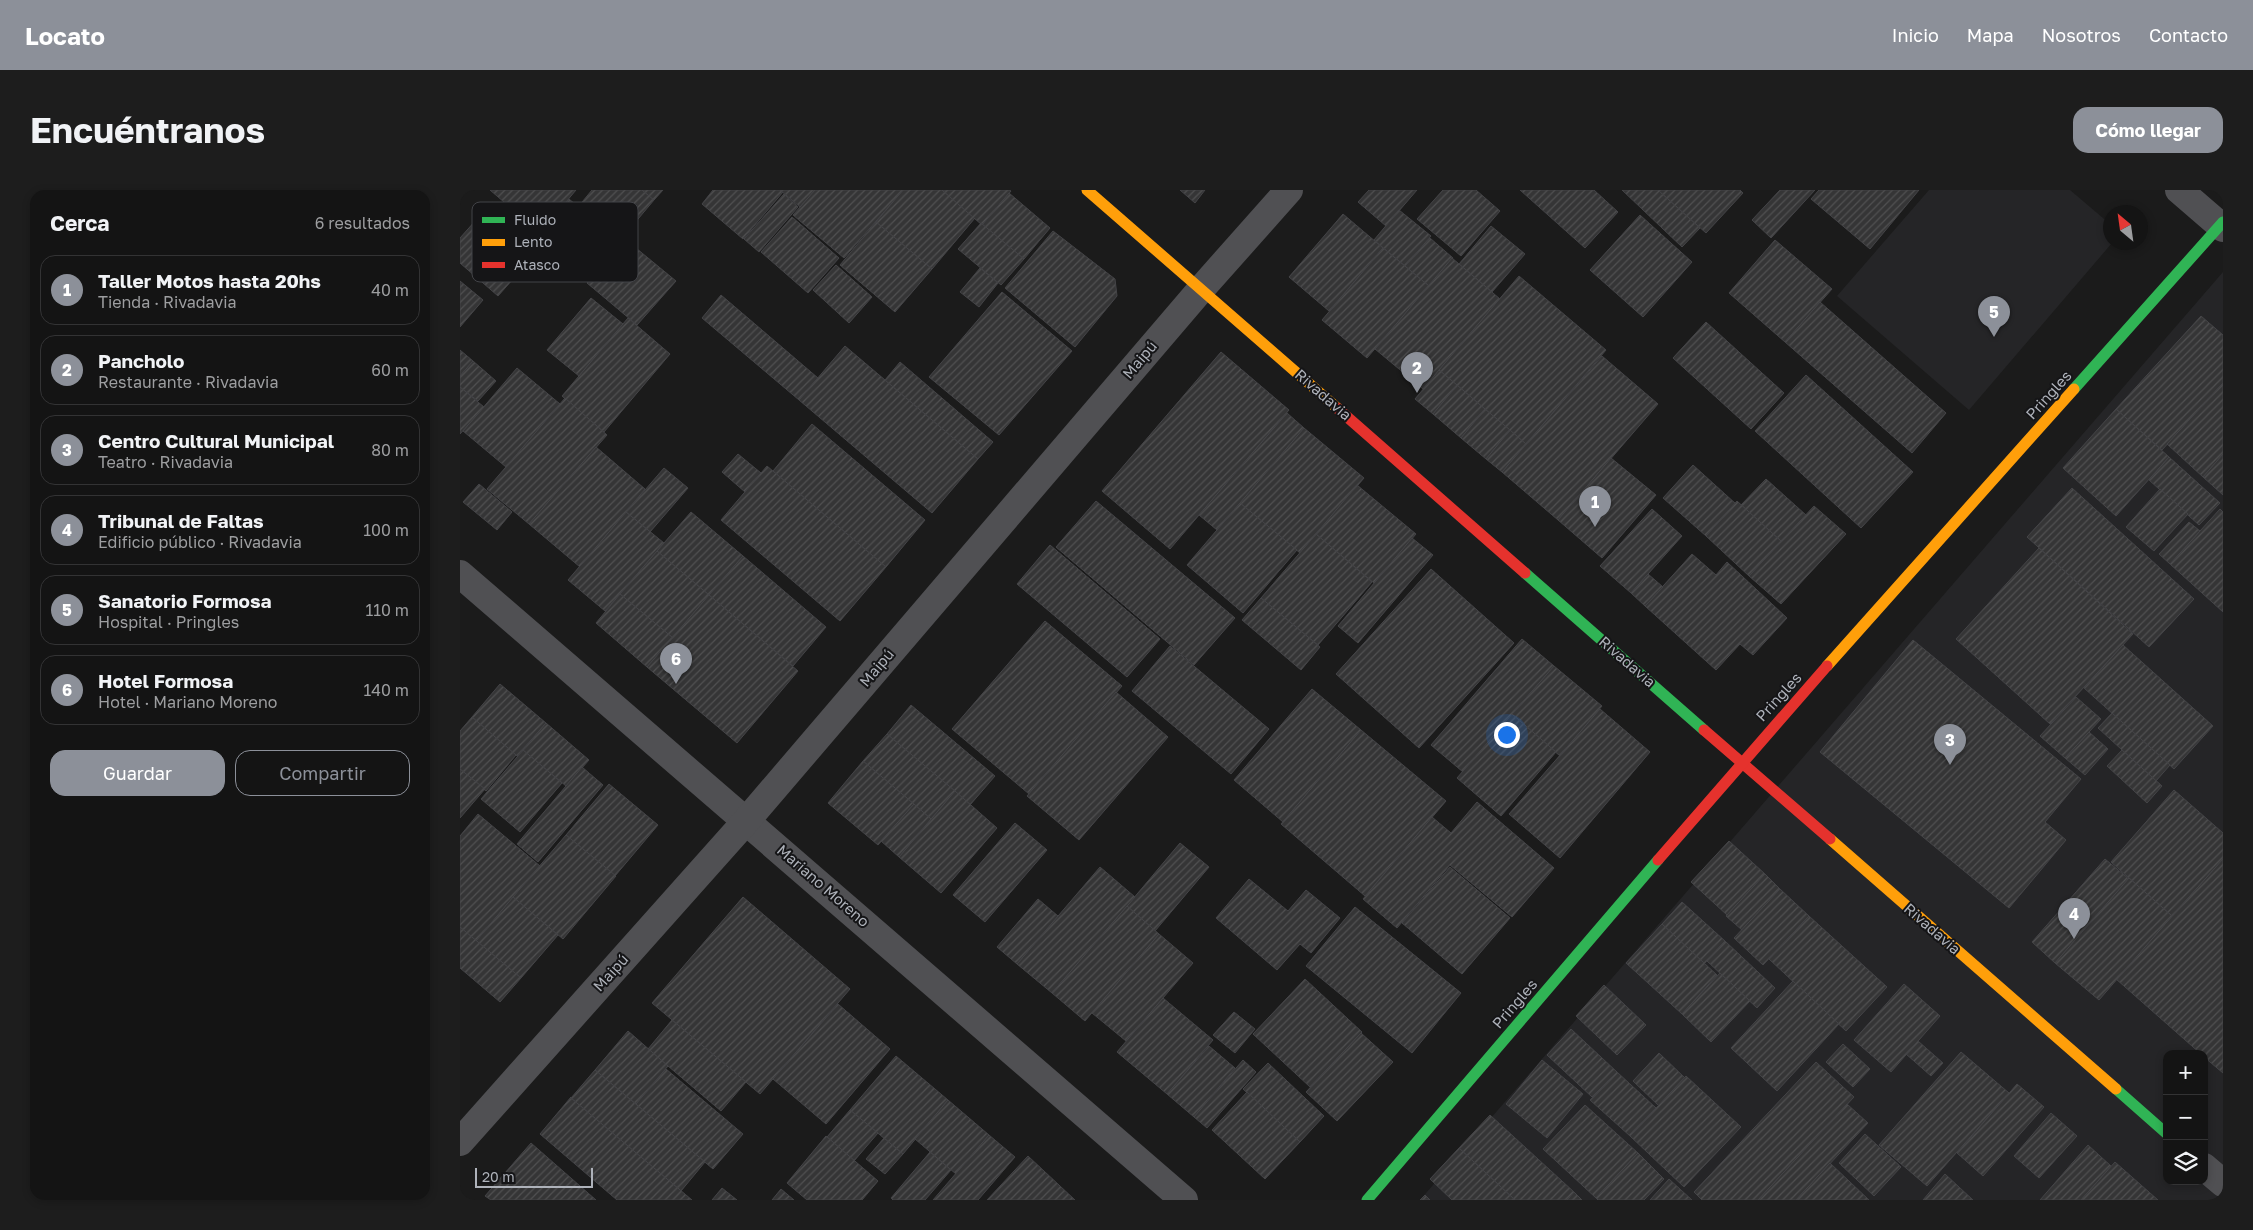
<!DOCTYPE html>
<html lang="es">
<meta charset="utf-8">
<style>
body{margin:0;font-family:"Golos Text",sans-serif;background:#1d1d1d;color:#f1f3f6}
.controls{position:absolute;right:15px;bottom:15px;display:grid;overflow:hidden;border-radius:10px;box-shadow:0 2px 8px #0003}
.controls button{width:45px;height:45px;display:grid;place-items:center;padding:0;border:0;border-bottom:1px solid #333334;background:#141414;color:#f1f3f6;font:25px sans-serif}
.compass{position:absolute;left:1643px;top:15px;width:45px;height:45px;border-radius:50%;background:#141414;box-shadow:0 2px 8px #0003;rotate:331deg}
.scale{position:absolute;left:15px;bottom:12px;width:118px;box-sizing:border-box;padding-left:5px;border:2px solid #aeb2ba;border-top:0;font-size:14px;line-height:18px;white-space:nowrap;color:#aeb2ba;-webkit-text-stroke:4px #151517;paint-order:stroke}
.you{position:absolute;left:1046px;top:544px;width:18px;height:18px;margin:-12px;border:4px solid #fff;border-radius:50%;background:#1a73e8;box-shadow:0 0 0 8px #1a73e833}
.badge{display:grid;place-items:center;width:32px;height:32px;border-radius:50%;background:#8c9099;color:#fff;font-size:16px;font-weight:700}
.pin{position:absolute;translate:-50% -41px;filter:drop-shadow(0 1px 2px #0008)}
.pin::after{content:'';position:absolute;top:26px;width:18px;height:15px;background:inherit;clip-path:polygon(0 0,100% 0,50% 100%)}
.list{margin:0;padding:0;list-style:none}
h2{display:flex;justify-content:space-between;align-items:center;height:65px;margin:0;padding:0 20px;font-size:21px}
h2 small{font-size:16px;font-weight:400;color:#9d9ea0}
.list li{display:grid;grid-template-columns:32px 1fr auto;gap:15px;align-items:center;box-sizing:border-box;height:70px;margin:0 10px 10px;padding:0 10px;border:1px solid #333334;border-radius:15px}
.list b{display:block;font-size:19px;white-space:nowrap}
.list p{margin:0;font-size:16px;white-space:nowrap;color:#9d9ea0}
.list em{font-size:16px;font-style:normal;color:#9d9ea0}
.actions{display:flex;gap:10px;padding:15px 20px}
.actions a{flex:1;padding:11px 0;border:1px solid #8c9099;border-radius:15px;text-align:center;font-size:18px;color:#8c9099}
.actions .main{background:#8c9099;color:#fff}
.icon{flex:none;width:28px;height:28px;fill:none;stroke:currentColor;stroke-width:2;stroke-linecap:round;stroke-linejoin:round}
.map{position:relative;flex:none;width:1763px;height:1010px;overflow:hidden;border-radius:15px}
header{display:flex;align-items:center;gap:30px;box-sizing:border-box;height:70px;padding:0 25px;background:#8c9099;color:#fff}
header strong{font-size:24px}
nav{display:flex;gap:28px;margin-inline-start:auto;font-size:18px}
.intro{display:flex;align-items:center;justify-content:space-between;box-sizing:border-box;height:120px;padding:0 30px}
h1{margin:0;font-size:35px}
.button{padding:12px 22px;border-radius:15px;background:#8c9099;color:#fff;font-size:18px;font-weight:700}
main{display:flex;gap:30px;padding:0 30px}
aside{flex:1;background:#141414;border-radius:15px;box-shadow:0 2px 8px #0003}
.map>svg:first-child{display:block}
</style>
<header>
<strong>Locato</strong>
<nav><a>Inicio</a><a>Mapa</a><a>Nosotros</a><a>Contacto</a></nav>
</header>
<div class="intro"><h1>Encuéntranos</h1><a class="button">Cómo llegar</a></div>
<main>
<aside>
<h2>Cerca<small>6 resultados</small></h2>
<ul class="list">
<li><span class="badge">1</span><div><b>Taller Motos hasta 20hs</b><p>Tienda · Rivadavia</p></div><em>40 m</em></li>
<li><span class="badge">2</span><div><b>Pancholo</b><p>Restaurante · Rivadavia</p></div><em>60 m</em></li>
<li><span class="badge">3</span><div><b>Centro Cultural Municipal</b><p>Teatro · Rivadavia</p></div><em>80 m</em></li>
<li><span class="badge">4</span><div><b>Tribunal de Faltas</b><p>Edificio público · Rivadavia</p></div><em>100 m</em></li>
<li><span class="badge">5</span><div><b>Sanatorio Formosa</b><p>Hospital · Pringles</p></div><em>110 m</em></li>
<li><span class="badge">6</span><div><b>Hotel Formosa</b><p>Hotel · Mariano Moreno</p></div><em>140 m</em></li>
</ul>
<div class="actions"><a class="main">Guardar</a><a>Compartir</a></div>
</aside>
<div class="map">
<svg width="1763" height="1010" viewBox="0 0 1763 1010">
<defs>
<pattern id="building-hatch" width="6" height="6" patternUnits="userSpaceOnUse" patternTransform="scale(1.25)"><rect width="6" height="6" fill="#353536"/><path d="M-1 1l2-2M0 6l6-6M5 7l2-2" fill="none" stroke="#505051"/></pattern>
</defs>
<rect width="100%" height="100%" fill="#1b1b1b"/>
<!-- built -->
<g fill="#252527" fill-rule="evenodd">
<polygon points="1469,0 1610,0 1650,34 1650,52 1652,53 1509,220 1377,106"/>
<path d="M1763 82V1010H960ZM1707 864H1744V991H1707Z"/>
</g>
<!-- building -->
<g fill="url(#building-hatch)" stroke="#444447">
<polygon points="30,0 116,0 80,43"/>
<polygon points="132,0 172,0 141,36 118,17"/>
<polygon points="172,0 182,0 194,10 147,66 129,50"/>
<polygon points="182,0 203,0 194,10"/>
<polygon points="253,0 321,0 323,2 283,49 242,14"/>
<polygon points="320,0 355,0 340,17"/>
<polygon points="355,0 443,0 384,68 333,25"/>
<polygon points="443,0 482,0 515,28 472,79 416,32"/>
<polygon points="482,0 549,0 551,1 522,35"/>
<polygon points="720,0 745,0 735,13"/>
<polygon points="909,0 957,0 926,36 898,12"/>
<polygon points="983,0 1016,0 1040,21 1001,66 957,29"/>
<polygon points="1060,0 1134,0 1158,22 1125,58"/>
<polygon points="1162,0 1198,0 1240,38 1222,57"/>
<polygon points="1198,0 1280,0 1283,3 1246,43"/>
<polygon points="1320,0 1355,0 1311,48 1292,30"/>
<polygon points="1359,0 1459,0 1410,59 1351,9"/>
<polygon points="549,3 590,38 564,69 522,35"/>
<polygon points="324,4 338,17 299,62 284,49"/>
<polygon points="109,9 141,36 112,70 80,43"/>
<polygon points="32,12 83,55 38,106 0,73 0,48"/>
<polygon points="939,20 971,46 945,76 914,50"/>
<polygon points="883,24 923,58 869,121 829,87"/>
<polygon points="1180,25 1232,72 1183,127 1130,80"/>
<polygon points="332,27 379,68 348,103 301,62"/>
<polygon points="416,32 472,79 435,122 380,75"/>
<polygon points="521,33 564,69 541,95 498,59"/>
<polygon points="1031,36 1065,64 1032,102 999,74"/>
<polygon points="593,41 655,89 657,106 615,157 545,98"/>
<polygon points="970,48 993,68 969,96 945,76"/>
<polygon points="165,49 216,91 177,135 127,93"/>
<polygon points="1315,50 1372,99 1325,152 1269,103"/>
<polygon points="923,58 969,96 907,168 862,130"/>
<polygon points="992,68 1040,109 963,199 915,159"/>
<polygon points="376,75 412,107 389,133 353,100"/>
<polygon points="520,78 538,93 519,117 500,102"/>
<polygon points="1059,86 1146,160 1066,254 979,180"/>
<polygon points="0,91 23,110 0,137"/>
<polygon points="542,102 612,161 539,245 469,187"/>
<polygon points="261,105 358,188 339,210 242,128"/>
<polygon points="131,108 163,134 119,186 87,160"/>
<polygon points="1360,112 1486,223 1452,263 1325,152"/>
<polygon points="1741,126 1763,145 1763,193 1702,260 1656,219"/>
<polygon points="168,128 210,164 144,242 102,206"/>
<polygon points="1246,132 1324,203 1291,239 1213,168"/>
<polygon points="385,156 518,269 472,323 339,210"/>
<polygon points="0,160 13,171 0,186"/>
<polygon points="761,162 829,220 710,359 642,301"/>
<polygon points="1142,166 1198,214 1098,330 1042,282"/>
<polygon points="13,171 36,191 18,211 0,197 0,186"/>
<polygon points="440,172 533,252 518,269 425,190"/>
<polygon points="57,178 100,214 46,277 3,241"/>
<polygon points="979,180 997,195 973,224 955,209"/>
<polygon points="1346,185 1453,282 1401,338 1295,241"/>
<polygon points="1763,193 1763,264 1743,287 1707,254"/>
<polygon points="997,195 1025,219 1001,248 973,224"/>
<polygon points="0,197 24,217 0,244"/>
<polygon points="105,208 147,245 69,334 27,299"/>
<polygon points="1025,219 1050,240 1026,269 1001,248"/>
<polygon points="1656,219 1709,267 1656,326 1603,278"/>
<polygon points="827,223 844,238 757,340 739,325"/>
<polygon points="352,234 465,330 426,377 313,281"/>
<polygon points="844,238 904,288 840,363 780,313"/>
<polygon points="1050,240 1066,254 1042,282 1026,269"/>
<polygon points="136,257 185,299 120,377 69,334"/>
<polygon points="278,264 301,283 285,302 262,282"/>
<polygon points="1763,264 1763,305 1743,287"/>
<polygon points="1709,267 1760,313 1739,335 1689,290"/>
<polygon points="1151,268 1196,305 1142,368 1098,330"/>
<polygon points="1233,275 1276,314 1246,346 1203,308"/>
<polygon points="307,276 426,377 380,431 261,330"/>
<polygon points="204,278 228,298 190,342 166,322"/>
<polygon points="1306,289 1346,325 1322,352 1281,315"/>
<polygon points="19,294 52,322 37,340 3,312"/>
<polygon points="897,295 956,344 914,393 856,344"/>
<polygon points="1612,298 1734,409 1689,457 1567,347"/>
<polygon points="1700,299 1728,324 1694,361 1666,337"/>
<polygon points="636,311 775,428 734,475 596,357"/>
<polygon points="1277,311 1322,352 1289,386 1246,346"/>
<polygon points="780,313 837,360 783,423 727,375"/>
<polygon points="1354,316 1386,344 1321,414 1289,386"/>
<polygon points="1192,319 1222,346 1171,403 1140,376"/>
<polygon points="1760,319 1763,322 1763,422 1710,374"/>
<polygon points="166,322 204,353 145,421 108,390"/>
<polygon points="231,322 283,366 249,405 197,361"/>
<polygon points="1729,332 1740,341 1710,374 1699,364"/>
<polygon points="856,344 912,392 858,455 801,408"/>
<polygon points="952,348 973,365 898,453 878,436"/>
<polygon points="590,355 700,449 667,487 557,394"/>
<polygon points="1579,358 1673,444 1590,534 1496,449"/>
<polygon points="197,361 249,405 213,448 160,404"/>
<polygon points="1232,364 1256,385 1267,372 1327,428 1293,465 1280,454 1256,480 1185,416"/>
<polygon points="283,366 366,437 333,476 249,405"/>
<polygon points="971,379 1054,453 959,558 876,484"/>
<polygon points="1188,384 1203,397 1185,416 1171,403"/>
<polygon points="160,404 213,448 187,477 136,433"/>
<polygon points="249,405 338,481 277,553 187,477"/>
<polygon points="801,408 860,457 841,480 782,430"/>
<polygon points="585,431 662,496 569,604 492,539"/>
<polygon points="1062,449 1094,476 1003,582 971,555"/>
<polygon points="1453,450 1621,589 1585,632 1606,650 1549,718 1360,562"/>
<polygon points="1663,455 1753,536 1714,579 1624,498"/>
<polygon points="710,456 809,539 771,584 672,501"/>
<polygon points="1094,476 1142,516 1100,566 1052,524"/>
<polygon points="40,494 86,533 57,566 12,527"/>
<polygon points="852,499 901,540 823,632 774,590"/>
<polygon points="656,502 708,547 619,650 567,606"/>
<polygon points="1616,507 1641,529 1605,568 1580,546"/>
<polygon points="451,515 535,586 510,615 427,544"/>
<polygon points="1140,519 1190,562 1100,668 1049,624"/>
<polygon points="1652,523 1710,575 1696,591 1638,538"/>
<polygon points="1052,524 1096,562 1041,626 997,588"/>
<polygon points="12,527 56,565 26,601 0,579 0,541"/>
<polygon points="86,533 129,570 106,596 63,560"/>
<polygon points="901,540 986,611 905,706 821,634"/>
<polygon points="1629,542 1648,559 1625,585 1605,568"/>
<polygon points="427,544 495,601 471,629 403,571"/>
<polygon points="63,560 102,593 60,642 21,609"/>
<polygon points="1662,560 1702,596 1687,613 1647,576"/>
<polygon points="403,571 454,614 418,655 368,613"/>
<polygon points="122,577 143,595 78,672 57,654"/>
<polygon points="0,579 25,599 0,628"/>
<polygon points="149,594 198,635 155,686 106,645"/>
<polygon points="1714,600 1763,643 1763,669 1712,726 1651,672"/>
<polygon points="495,601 537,638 481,703 439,667"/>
<polygon points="1017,612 1094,678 1052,727 990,675 937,738 903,709 972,627 991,643"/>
<polygon points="454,614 471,629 439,667 421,651"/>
<polygon points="18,624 80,676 16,751 0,737 0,646"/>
<polygon points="555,633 587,660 525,732 493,705"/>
<polygon points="106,645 156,686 103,749 53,707"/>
<polygon points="1269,651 1305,684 1267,725 1231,692"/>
<polygon points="720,653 749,677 695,741 667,716"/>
<polygon points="1645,669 1669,689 1595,773 1572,752"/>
<polygon points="1763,669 1763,883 1744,867 1744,864 1741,864 1656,789"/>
<polygon points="640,677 675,707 592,803 557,774"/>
<polygon points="990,677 1050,728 1002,784 942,733"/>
<polygon points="1305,684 1320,699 1282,740 1266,726"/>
<polygon points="1669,688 1712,726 1639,810 1595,773"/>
<polygon points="789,689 828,721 846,700 880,728 851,763 840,754 817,780 756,728"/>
<polygon points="1320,699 1349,726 1303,775 1274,748"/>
<polygon points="53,707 98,745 61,788 16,751"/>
<polygon points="283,707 390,799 300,904 192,813"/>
<polygon points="578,709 598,726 557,774 537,757"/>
<polygon points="1222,712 1265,751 1244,774 1202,734"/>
<polygon points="667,716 699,744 625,831 592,803"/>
<polygon points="895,717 1001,803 952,863 846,776"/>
<polygon points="1349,726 1427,797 1386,841 1309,769"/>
<polygon points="1202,734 1257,785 1222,824 1166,773"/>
<polygon points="0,737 61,788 40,812 0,778"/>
<polygon points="699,744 733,773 666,851 632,823"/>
<polygon points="1265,751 1315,798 1297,818 1247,771"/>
<polygon points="1260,783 1290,811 1251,852 1222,824"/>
<polygon points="845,789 902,842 850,897 793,844"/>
<polygon points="1333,791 1379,834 1317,901 1271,858"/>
<polygon points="1444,794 1480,826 1431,882 1394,850"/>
<polygon points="1144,795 1186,835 1157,865 1116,826"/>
<polygon points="703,808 753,850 707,904 657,862"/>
<polygon points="378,814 430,859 366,934 313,889"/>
<polygon points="774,822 795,839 775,863 753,845"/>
<polygon points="212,830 286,892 261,921 188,859"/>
<polygon points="1111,839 1157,882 1132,907 1087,865"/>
<polygon points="168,841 208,876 176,914 135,880"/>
<polygon points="901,843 933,872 877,931 846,902"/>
<polygon points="1458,851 1483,873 1471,886 1446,864"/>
<polygon points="1383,854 1410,879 1393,897 1366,872"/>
<polygon points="749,856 775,878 734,927 707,904"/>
<polygon points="1501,862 1549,903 1467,996 1419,955"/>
<polygon points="1199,863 1225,888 1199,916 1173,891"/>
<polygon points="436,866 488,910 443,964 390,920"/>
<polygon points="783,870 796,882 747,938 734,927"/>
<polygon points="1082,870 1123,904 1087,948 1046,914"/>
<polygon points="1356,872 1394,907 1298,1010 1242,1010 1234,1002"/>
<polygon points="808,873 864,926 840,952 783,899"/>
<polygon points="206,879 283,944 253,979 176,914"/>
<polygon points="135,880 245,972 221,1001 111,908"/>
<polygon points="1157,882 1196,918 1170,946 1130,910"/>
<polygon points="1226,886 1281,937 1224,997 1170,946"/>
<polygon points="1557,894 1584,917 1523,986 1497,963"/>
<polygon points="787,902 840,952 805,989 752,940"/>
<polygon points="111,907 111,908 232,1010 157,1010 80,944"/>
<polygon points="488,910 529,945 496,984 455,949"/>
<polygon points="1387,914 1408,933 1336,1010 1298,1010"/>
<polygon points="1125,915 1178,963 1136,1008 1083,959"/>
<polygon points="390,920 418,943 394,971 367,947"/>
<polygon points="1591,923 1617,946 1579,988 1554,966"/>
<polygon points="1030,925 1114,1002 1107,1010 1055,1010 999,958"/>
<polygon points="1405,944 1441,977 1414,1006 1379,973"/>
<polygon points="529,945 555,967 518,1010 473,1010"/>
<polygon points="366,946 418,991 402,1010 347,1010 327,993"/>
<polygon points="424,948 443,964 425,984 406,969"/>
<polygon points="71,953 136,1010 31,1010 25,1006"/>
<polygon points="1628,955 1651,976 1621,1010 1580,1010"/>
<polygon points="999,958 1055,1010 992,1010 970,989"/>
<polygon points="470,962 491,980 465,1010 433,1010 431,1008"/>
<polygon points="1178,963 1204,989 1184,1010 1138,1010 1136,1008"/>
<polygon points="568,966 615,1010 527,1010"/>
<polygon points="1655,972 1698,1010 1621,1010"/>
<polygon points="1370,973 1409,1010 1336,1010"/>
<polygon points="1485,984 1513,1010 1463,1010"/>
<polygon points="1209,989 1232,1010 1190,1010"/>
<polygon points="262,998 277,1010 252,1010"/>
<polygon points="321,999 334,1010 312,1010"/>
<polygon points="1114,1002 1122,1010 1107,1010"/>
<polygon points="965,1005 970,1010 960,1010"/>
</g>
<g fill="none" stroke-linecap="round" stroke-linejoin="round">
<!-- street -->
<g stroke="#505053" stroke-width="28">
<polyline points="1719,0 1763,38"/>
<polyline points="0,384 724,1010"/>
<polyline points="0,952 287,630 742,98 829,0"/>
<polyline points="1744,977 1763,993"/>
</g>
<!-- fast -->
<g stroke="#30b455" stroke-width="11">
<polyline points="1614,199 1763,32"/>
<polyline points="1065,383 1244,540"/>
<polyline points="1656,899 1707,944"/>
<polyline points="907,1010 1198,670"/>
</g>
<!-- slow -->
<g stroke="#ff9f0a" stroke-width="11">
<polyline points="627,0 877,218"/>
<polyline points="1367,476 1614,199"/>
<polyline points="1370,649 1656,899"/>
</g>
<!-- jam -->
<g stroke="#e5322d" stroke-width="11">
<polyline points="877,218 1065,383"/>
<polyline points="1244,540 1370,649"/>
<polyline points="1198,670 1367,476"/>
</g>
</g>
<g text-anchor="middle" stroke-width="4" stroke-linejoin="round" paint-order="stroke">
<!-- street labels -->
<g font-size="15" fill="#aeb2ba" stroke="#151517">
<text transform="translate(680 170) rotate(-50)" y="5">Maipú</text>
<text transform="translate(863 205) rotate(41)" y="5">Rivadavia</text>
<text transform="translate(1589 205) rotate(-48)" y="5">Pringles</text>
<text transform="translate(1167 472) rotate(41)" y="5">Rivadavia</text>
<text transform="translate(417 478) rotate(-50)" y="5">Maipú</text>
<text transform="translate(1319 507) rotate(-48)" y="5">Pringles</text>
<text transform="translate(363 696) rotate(41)" y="5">Mariano Moreno</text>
<text transform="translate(1472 739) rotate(41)" y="5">Rivadavia</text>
<text transform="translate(151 783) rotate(-48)" y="5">Maipú</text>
<text transform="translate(1055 814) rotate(-49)" y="5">Pringles</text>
</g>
</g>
<!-- legend -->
<rect x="12" y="12" width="166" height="80" rx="8" fill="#151517" stroke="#434448" stroke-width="1"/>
<rect x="22" y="27" width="23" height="6" fill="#30b455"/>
<rect x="22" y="49" width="23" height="7" fill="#ff9f0a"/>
<rect x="22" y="72" width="23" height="6" fill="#e5322d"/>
<g font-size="14" fill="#aeb2ba">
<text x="54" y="35">Fluido</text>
<text x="54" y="57">Lento</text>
<text x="54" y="80">Atasco</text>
</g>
</svg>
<div class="controls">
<button>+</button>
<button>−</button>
<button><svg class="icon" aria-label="layers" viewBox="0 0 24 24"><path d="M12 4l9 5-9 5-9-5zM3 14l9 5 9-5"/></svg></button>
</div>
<svg class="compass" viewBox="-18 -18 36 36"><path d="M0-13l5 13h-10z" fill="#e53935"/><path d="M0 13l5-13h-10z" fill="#9d9ea0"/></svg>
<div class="scale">20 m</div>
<div class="you"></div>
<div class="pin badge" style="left:1135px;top:337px">1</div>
<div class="pin badge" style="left:957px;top:203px">2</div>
<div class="pin badge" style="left:1490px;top:575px">3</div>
<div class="pin badge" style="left:1614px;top:749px">4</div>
<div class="pin badge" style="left:1534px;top:147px">5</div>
<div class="pin badge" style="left:216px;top:494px">6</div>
</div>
</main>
